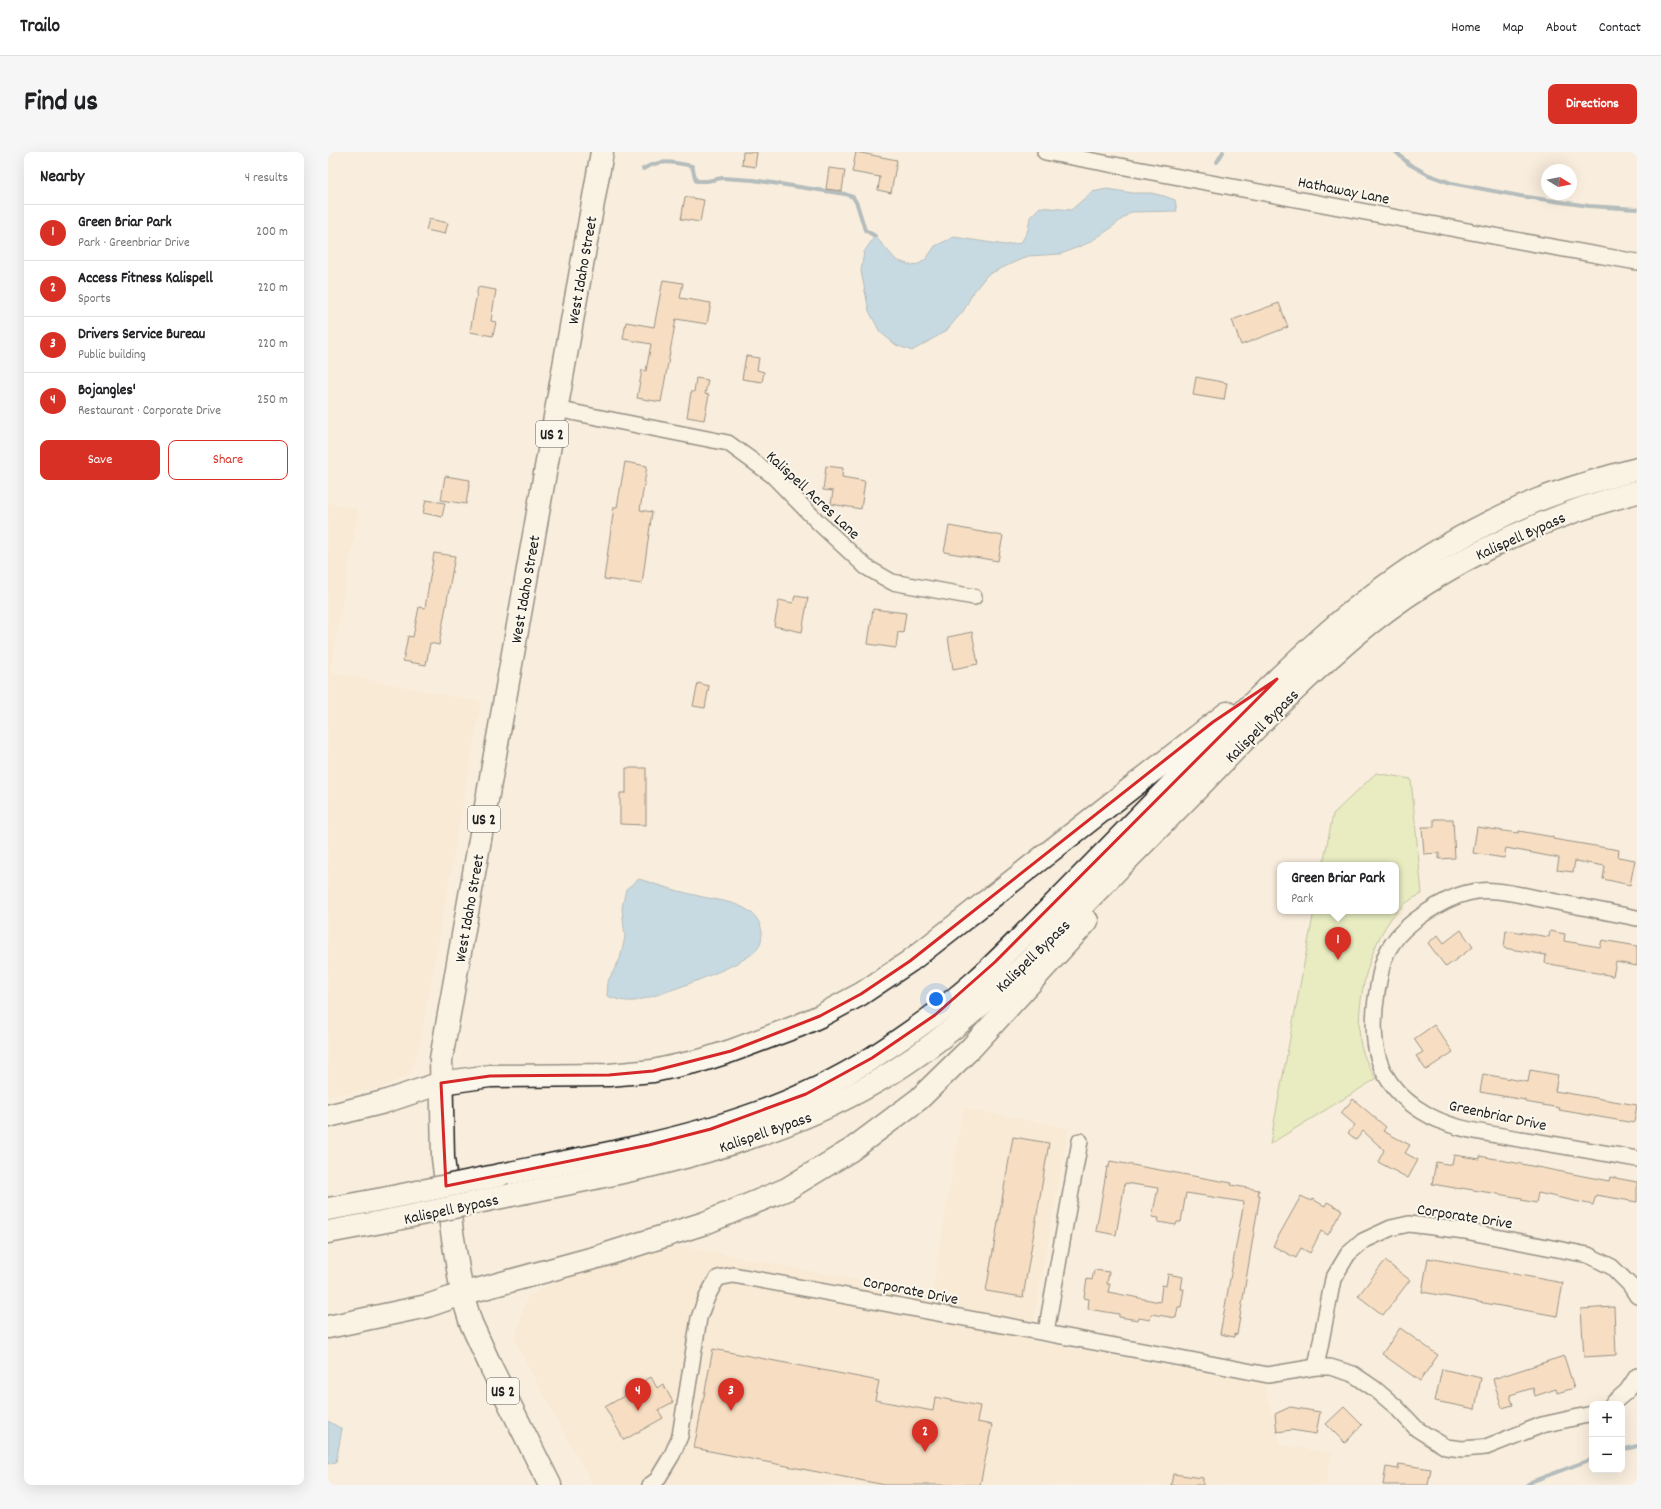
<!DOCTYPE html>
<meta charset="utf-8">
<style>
body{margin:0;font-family:Dekko,sans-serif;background:#f6f6f6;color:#202124}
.controls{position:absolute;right:12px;bottom:12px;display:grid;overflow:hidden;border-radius:8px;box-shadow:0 4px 16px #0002}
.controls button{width:36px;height:36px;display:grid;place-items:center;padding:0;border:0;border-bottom:1px solid #e0e0e0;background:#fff;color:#202124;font:20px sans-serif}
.compass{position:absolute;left:1213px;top:12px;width:36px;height:36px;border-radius:50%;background:#fff;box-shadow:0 4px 16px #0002;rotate:100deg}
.you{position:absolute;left:608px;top:847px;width:14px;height:14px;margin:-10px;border:3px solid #fff;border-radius:50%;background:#1a73e8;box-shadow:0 0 0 6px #1a73e833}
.badge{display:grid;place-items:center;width:26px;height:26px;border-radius:50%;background:#d93025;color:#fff;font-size:13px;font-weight:700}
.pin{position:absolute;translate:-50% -33px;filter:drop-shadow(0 1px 2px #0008)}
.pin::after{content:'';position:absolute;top:21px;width:14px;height:12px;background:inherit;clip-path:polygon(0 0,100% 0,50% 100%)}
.popup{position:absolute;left:949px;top:710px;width:122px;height:52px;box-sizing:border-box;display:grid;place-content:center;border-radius:8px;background:#fff;filter:drop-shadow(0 1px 3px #0005);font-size:13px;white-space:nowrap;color:#757577}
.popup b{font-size:15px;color:#202124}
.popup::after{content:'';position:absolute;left:50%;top:100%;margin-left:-8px;border:8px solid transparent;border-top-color:#fff}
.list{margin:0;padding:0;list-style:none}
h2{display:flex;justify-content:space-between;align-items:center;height:52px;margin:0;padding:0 16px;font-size:17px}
h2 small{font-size:13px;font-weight:400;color:#757577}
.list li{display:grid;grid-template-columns:26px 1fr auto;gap:12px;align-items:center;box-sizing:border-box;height:56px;padding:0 16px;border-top:1px solid #e0e0e0}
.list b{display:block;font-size:15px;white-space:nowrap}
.list p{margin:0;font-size:13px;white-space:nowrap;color:#757577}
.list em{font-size:13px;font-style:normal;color:#757577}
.actions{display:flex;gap:8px;padding:12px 16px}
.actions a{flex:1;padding:9px 0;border:1px solid #d93025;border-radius:8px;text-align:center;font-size:14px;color:#d93025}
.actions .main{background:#d93025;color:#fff}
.map{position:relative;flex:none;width:1309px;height:1333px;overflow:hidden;border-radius:8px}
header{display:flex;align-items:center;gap:24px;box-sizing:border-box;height:56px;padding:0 20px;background:#fff;border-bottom:1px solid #e0e0e0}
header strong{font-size:19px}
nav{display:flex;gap:22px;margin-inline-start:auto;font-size:14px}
.intro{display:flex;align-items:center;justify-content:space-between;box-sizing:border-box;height:96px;padding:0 24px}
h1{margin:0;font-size:28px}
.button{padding:10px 18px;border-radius:8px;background:#d93025;color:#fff;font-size:14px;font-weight:700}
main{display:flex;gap:24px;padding:0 24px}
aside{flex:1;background:#fff;border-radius:8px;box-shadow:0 4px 16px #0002}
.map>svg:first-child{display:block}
</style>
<header>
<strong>Trailo</strong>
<nav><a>Home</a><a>Map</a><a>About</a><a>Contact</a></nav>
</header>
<div class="intro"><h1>Find us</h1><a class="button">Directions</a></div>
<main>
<aside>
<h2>Nearby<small>4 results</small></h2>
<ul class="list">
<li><span class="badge">1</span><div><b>Green Briar Park</b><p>Park · Greenbriar Drive</p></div><em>200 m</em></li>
<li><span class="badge">2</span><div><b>Access Fitness Kalispell</b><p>Sports</p></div><em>220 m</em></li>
<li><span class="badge">3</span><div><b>Drivers Service Bureau</b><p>Public building</p></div><em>220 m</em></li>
<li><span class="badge">4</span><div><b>Bojangles'</b><p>Restaurant · Corporate Drive</p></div><em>250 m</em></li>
</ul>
<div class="actions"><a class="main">Save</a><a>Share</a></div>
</aside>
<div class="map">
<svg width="1309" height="1333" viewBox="0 0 1309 1333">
<rect width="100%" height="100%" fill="#f9eedd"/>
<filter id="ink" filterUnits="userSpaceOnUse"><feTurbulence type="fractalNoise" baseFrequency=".025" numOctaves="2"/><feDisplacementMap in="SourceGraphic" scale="8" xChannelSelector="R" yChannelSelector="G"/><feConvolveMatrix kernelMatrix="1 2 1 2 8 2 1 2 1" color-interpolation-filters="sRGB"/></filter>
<g filter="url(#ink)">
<!-- built -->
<g fill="#f7e4cb">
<polygon points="0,351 31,357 2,520 153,550 92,892 82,923 53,936 0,944"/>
<polygon points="635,956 741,976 702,1189 936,1232 953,1293 1004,1301 998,1333 265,1333 186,1189 199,1145 244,1119 353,1094 604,1142"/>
</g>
<!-- green -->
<path fill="#d2e99e" stroke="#77825d" d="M1048 621 1083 627 1094 742C1047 759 1027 843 1032 888 1034 903 1041 914 1048 927L942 992 986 759H1068V713H995L1005 662Z"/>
<!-- water -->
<g fill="#8bc0e8" stroke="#5f7e96">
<polygon points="779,37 805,41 823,41 836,44 847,48 849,59 803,60 779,79 760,91 733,102 700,104 659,123 644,142 636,158 618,179 584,199 568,193 552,180 541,159 533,119 536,100 547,84 568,108 582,113 591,112 598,107 607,94 626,85 677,93 693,91 700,78 702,65 712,55 743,58 764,40"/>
<path d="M311 727C332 734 353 740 375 745 390 748 408 750 421 759 433 767 438 783 430 796 421 812 326 846 306 849 297 850 287 847 279 844L280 829 292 807 297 785 294 756 298 737Z"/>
<polygon points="0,1269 14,1277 8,1310 0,1312"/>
</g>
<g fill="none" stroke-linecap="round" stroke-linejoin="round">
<!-- stream -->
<g stroke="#5f7e96" stroke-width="4">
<polyline points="1068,0 1081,12 1101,23 1123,31 1192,44 1261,54 1309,57"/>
<polyline points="889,10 895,0"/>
<path d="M315 17C332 7 346 10 364 14L368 29H379L394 26 425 28 517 42 525 45 529 52 537 78 547 84"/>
<polyline points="1294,1298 1309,1294"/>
<polyline points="1199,1333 1205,1329 1264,1307"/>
</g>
</g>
<!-- building -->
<g fill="#f3cba2" stroke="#1c1c1c">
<polygon points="415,0 429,0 427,15 414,13"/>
<polygon points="528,0 569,8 563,41 550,38 552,25 524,20"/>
<polygon points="501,16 517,18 514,39 498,37"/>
<polygon points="357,45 376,48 372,70 353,67"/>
<polygon points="101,67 120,71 117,82 98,78"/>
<polygon points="335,128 355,131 352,146 383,151 379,172 348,167 333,250 309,246 314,218 318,219 323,192 295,187 298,170 326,175"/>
<polygon points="150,135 168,138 163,169 168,170 165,184 142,180"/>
<polygon points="951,151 960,175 913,193 904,168"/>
<polygon points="418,204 431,206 429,218 436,220 434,230 414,227"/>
<polygon points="868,225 899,231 896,248 865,243"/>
<polygon points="368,226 380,228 377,242 381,243 376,268 359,265 363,240 366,240"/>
<polygon points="297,310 319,314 312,358 324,360 314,432 276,427 286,355 289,355"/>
<polygon points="498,314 515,316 514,325 537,329 533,357 503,352 505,339 495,338"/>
<polygon points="117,324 142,328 138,352 113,348"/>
<polygon points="98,348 117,351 114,365 95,361"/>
<polygon points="621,374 675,384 670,409 616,400"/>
<polygon points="106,401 127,404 111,493 102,491 98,513 75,509 80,484 85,485 91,455 97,456"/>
<polygon points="467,444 480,446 474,480 446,474 451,448 465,451"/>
<polygon points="545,457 578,461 575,481 570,480 568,496 540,492"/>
<polygon points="644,480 650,512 625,517 620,485"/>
<polygon points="370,531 381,534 377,556 365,554"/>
<polygon points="298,616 318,616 318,673 292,672 292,641 298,641"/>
<polygon points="1106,667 1125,667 1127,706 1111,707 1111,701 1096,702 1094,675 1106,675"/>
<polygon points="1149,675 1190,681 1191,679 1225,685 1225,687 1291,698 1290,705 1307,708 1302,733 1275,727 1277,714 1247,709 1245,720 1229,718 1231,706 1178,696 1176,706 1145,701"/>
<polygon points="1133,778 1145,795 1118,815 1100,791 1110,783 1116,791"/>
<polygon points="1178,778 1221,785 1222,779 1237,782 1236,789 1272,795 1274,788 1309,794 1309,814 1288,810 1285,824 1217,811 1218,803 1176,796"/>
<polygon points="1106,873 1125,900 1098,918 1088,904 1095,900 1086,887"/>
<polygon points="1202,918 1230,923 1227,939 1309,953 1306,971 1231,958 1232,956 1197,950 1197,948 1152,940 1155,922 1200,930"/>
<polygon points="1025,947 1058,975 1055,979 1082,993 1077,1001 1090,1008 1080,1026 1050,1010 1056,998 1035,979 1028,988 1020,981 1027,973 1013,961"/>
<polygon points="685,985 721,991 695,1145 658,1139"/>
<polygon points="1126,1003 1152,1007 1152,1004 1281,1029 1282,1025 1309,1030 1309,1050 1268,1043 1265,1053 1210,1041 1208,1051 1193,1048 1194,1046 1133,1036 1133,1037 1104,1032 1108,1010 1124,1013"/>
<polygon points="782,1009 904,1031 903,1033 931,1038 930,1043 932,1043 909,1183 906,1182 906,1185 892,1182 916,1050 858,1041 853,1070 849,1070 848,1073 830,1070 831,1066 824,1065 830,1036 797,1031 788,1083 768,1079 779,1015 781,1015"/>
<polygon points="973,1044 983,1049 984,1047 997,1054 999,1050 1014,1058 1000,1083 993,1079 982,1101 973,1096 968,1106 945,1094"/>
<polygon points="1100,1106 1235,1131 1229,1164 1094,1140"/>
<polygon points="1057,1109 1082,1128 1055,1163 1030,1144"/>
<polygon points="766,1118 781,1120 779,1132 782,1132 780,1140 832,1150 834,1133 838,1134 840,1122 855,1125 853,1137 856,1137 853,1155 850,1155 848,1166 823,1162 822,1168 811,1166 810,1168 791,1165 791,1162 760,1157 761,1147 756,1146 759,1127 764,1128"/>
<polygon points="1286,1155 1288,1203 1256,1205 1253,1157"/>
<polygon points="1072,1176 1110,1203 1092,1229 1054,1202"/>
<polygon points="385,1197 551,1229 547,1248 605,1259 607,1245 652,1254 649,1270 664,1273 652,1333 557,1333 366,1296"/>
<polygon points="1236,1204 1246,1236 1229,1241 1228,1237 1207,1244 1205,1236 1182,1243 1185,1253 1174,1256 1165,1227"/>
<polygon points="1114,1217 1153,1226 1147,1257 1107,1249"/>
<polygon points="323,1225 329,1236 335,1232 345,1250 330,1258 335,1266 296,1288 277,1255 315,1233 314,1230"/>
<polygon points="962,1255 992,1260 988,1282 963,1278 949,1280 947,1262"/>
<polygon points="1016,1255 1034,1273 1017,1291 998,1272"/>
<polygon points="1071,1312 1103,1317 1100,1333 1055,1333 1058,1315 1070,1317"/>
<polygon points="845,1322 875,1326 875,1333 843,1333"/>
</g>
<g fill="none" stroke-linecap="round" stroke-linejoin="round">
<defs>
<g id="minor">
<polyline points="717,0 1219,94 1309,110"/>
<polyline points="228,257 400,291 444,323 491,371 538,415 564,430 646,445"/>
<path d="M1309 766C1279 760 1249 754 1219 748 1194 744 1165 734 1139 741 1115 747 1077 771 1064 792 1054 806 1052 823 1049 840 1041 891 1047 931 1095 960 1123 978 1159 981 1192 987 1231 993 1270 1000 1309 1007"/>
<polyline points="718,1180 752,989"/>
<polyline points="988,1215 1005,1127 1020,1102 1035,1089 1063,1076 1081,1072 1137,1079 1260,1103 1284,1115 1302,1133 1309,1144"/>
<polyline points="1284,1252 1299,1239 1309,1224"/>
<path d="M322 1333 329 1328 344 1303 352 1284 371 1166C376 1151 381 1138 390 1126L405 1123 847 1205 940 1223 988 1215H1002L1025 1222 1047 1237 1067 1254 1089 1277 1103 1286 1118 1295 1134 1297 1158 1295 1214 1273 1264 1262"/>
</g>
<g id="highway">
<polyline points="0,964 56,950 113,931 162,924 281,923 325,919 375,908 403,899 470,874 492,864 533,842 582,809 899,561"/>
<path d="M172 1023C300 997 433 977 544 906 581 882 617 857 649 828 680 800 708 770 737 741 804 674 868 605 936 540 975 502 1015 464 1060 432 1106 398 1158 370 1210 348 1242 335 1276 326 1309 317"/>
<path d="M183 1043C308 1018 434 995 546 931 603 899 654 853 702 808 756 751 811 696 866 640 922 582 978 523 1041 472 1121 409 1210 366 1309 340"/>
<polyline points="0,1057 60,1046"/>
<polyline points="0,1080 64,1068"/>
<polyline points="0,1175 99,1154 134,1142 273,1104 377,1071 459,1037 523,998 591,947 644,895 759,769"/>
<polyline points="222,1333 164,1217 143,1171 134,1142 124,1080 115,1006 113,907 274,0"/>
</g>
</defs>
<!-- minor casing -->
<use href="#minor" stroke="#1c1c1c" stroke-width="18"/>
<!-- highway casing -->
<use href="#highway" stroke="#1c1c1c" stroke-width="25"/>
<!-- minor -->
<use href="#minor" stroke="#fbf7ec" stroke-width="15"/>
<!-- highway -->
<use href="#highway" stroke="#fbf7ec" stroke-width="22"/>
<defs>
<g id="highway-bridge">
<polyline points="60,1046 172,1023"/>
<polyline points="64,1068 183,1043"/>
</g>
</defs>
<!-- highway-bridge casing -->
<use href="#highway-bridge" stroke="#1c1c1c" stroke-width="25" stroke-linecap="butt"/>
<!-- highway-bridge -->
<use href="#highway-bridge" stroke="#fbf7ec" stroke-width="22"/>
</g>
</g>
<!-- marked area -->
<path d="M0 0H1309V1333H0ZM949 527 667 810 607 863 544 906 478 942 383 977 321 993 118 1034 113 931 162 924 281 923 325 919 403 899 492 864 533 842 582 809 885 570Z" fill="#f9eedd" fill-opacity=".55" fill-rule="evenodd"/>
<path fill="none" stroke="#d62828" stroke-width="3" stroke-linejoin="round" d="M949 527 667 810 607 863 544 906 478 942 383 977 321 993 118 1034 113 931 162 924 281 923 325 919 403 899 492 864 533 842 582 809 885 570Z"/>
<g text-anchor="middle" stroke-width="4" stroke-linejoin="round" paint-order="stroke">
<!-- shield labels -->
<g fill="#fbf7ec" stroke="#5f5e5a" stroke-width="1">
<rect x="208" y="269" width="32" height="26" rx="3"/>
<rect x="140" y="654" width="32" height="26" rx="3"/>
<rect x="159" y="1226" width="32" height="26" rx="3"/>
</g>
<g font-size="15" font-weight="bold" fill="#1c1c1c">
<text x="224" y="287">US 2</text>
<text x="156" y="672">US 2</text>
<text x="175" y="1244">US 2</text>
</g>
<!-- street labels -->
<g font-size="16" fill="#1c1c1c" stroke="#fbf7ec">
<text transform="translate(1016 37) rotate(11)" y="6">Hathaway Lane</text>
<text transform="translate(253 118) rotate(-80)" y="6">West Idaho Street</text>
<text transform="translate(486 342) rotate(43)" y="6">Kalispell Acres Lane</text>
<text transform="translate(1192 383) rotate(-24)" y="6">Kalispell Bypass</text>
<text transform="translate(196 437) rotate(-80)" y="6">West Idaho Street</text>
<text transform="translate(933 573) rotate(-45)" y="6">Kalispell Bypass</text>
<text transform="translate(140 756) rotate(-80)" y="6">West Idaho Street</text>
<text transform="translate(704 803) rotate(-44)" y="6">Kalispell Bypass</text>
<text transform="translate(1170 962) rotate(12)" y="6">Greenbriar Drive</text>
<text transform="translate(437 979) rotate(-19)" y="6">Kalispell Bypass</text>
<text transform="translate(123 1056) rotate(-12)" y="6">Kalispell Bypass</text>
<text transform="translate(1137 1063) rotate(9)" y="6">Corporate Drive</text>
<text transform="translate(583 1137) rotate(11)" y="6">Corporate Drive</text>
</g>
</g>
</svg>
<div class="controls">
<button>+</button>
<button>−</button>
</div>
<svg class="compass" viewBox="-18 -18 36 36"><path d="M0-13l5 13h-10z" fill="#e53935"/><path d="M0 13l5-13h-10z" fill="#757577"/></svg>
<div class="you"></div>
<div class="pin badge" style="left:1010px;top:808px">1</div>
<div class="popup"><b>Green Briar Park</b>Park</div>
<div class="pin badge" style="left:597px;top:1300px">2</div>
<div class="pin badge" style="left:403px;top:1259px">3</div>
<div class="pin badge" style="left:310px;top:1259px">4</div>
</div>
</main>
